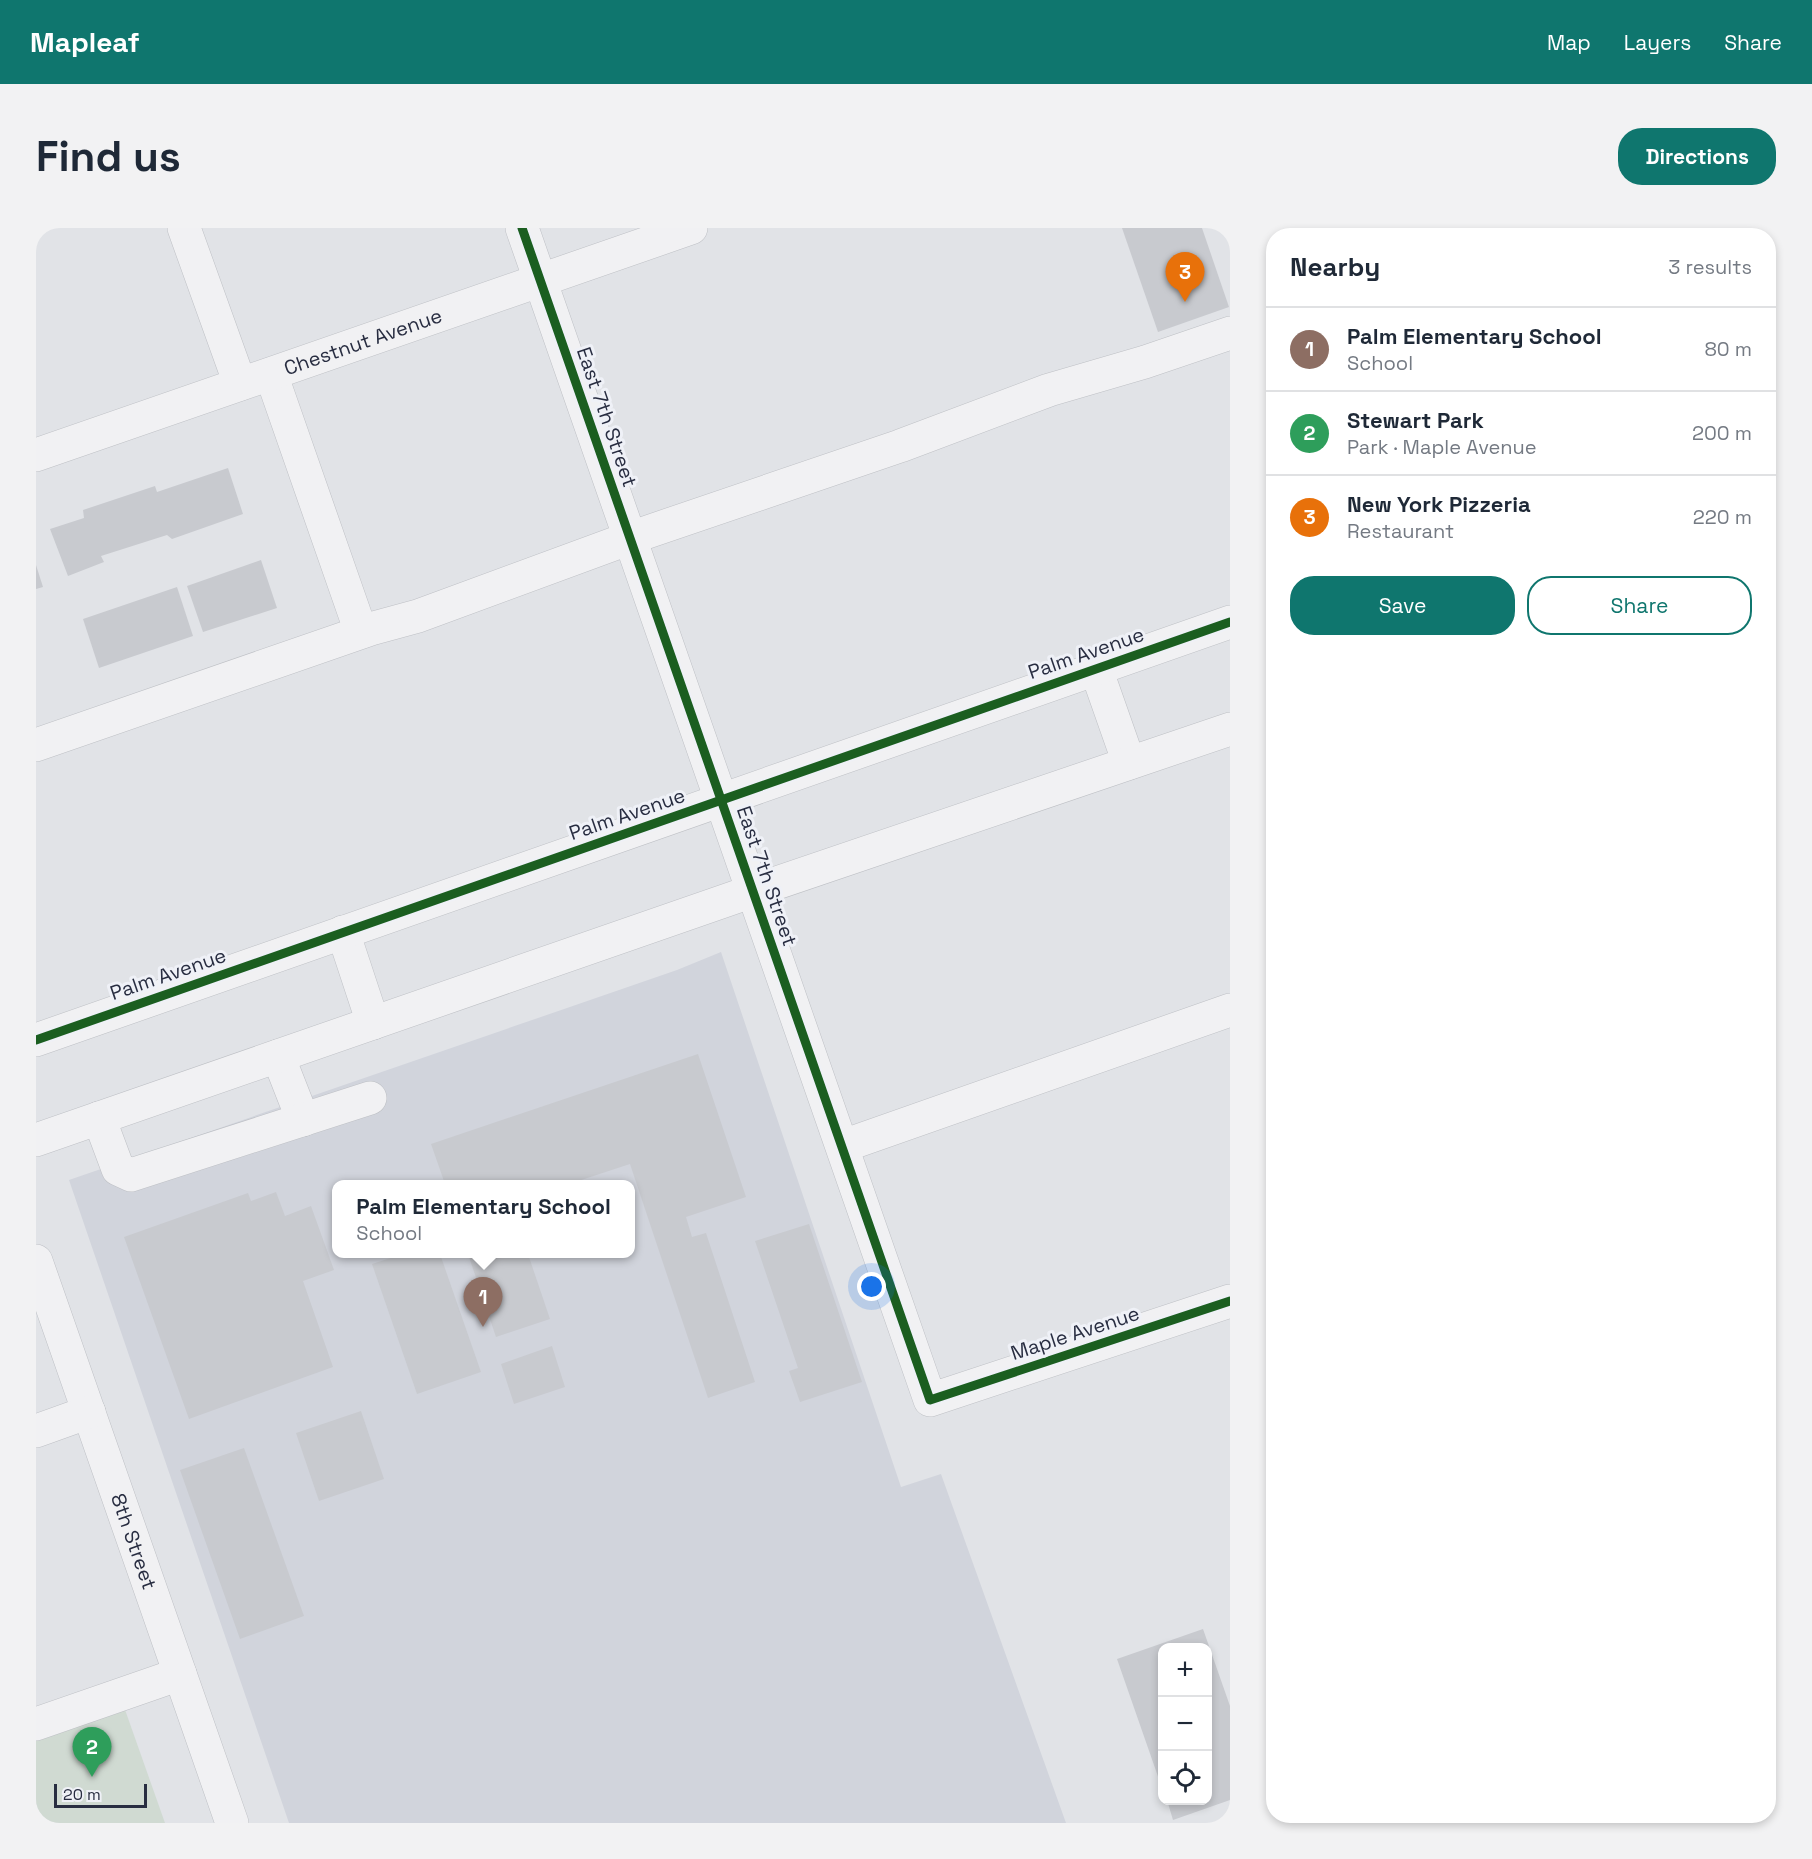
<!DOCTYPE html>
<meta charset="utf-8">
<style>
body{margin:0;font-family:"Space Grotesk",sans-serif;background:#f2f2f3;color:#1f2937}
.controls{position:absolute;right:18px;bottom:18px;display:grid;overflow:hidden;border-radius:12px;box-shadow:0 3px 9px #0003}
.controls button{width:54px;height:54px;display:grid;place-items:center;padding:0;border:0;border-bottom:2px solid #e0e1e3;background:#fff;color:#1f2937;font:30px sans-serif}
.scale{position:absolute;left:18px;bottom:15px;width:93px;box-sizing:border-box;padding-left:6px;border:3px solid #282d41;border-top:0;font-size:16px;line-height:21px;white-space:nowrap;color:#282d41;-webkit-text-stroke:4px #eff1f7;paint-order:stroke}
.you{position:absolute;left:836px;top:1059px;width:21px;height:21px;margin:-15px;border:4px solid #fff;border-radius:50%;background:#1a73e8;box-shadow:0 0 0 9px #1a73e833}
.badge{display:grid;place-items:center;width:39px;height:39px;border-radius:50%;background:#0f766e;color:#fff;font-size:20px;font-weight:700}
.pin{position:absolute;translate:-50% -50px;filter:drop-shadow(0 2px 3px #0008)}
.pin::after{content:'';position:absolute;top:32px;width:21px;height:18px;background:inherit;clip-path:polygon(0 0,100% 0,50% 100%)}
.popup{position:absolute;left:296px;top:952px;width:303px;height:78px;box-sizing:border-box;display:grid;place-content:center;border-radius:12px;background:#fff;filter:drop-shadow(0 2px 4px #0005);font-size:20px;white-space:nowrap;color:#747a83}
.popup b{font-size:22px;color:#1f2937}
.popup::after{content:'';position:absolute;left:50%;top:100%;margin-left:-12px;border:12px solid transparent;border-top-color:#fff}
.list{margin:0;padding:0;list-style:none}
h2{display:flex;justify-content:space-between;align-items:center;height:78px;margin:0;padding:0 24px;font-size:26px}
h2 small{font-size:20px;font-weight:400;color:#747a83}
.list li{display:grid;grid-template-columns:39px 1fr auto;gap:18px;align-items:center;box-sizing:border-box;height:84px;padding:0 24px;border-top:2px solid #e0e1e3}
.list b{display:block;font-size:22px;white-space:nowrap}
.list p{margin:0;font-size:20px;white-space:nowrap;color:#747a83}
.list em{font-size:20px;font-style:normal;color:#747a83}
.actions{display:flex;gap:12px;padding:18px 24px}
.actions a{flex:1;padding:14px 0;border:2px solid #0f766e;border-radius:24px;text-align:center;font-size:21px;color:#0f766e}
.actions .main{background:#0f766e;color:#fff}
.icon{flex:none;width:33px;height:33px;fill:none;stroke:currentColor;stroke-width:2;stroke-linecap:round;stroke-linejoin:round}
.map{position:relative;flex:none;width:1194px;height:1595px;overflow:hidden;border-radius:24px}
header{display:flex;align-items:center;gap:36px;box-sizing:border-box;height:84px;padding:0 30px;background:#0f766e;color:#fff}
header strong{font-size:28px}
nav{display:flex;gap:33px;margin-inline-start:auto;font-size:21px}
.intro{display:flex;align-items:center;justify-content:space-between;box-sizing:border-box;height:144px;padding:0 36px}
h1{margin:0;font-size:42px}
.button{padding:15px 27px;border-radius:24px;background:#0f766e;color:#fff;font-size:21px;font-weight:700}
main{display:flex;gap:36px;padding:0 36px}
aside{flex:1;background:#fff;border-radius:24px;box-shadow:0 3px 9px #0003}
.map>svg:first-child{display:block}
</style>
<header>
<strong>Mapleaf</strong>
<nav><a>Map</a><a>Layers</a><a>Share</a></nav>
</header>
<div class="intro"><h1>Find us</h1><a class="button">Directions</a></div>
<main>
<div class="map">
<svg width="1194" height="1595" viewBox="0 0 1194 1595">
<rect width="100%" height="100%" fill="#e1e3e7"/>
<!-- built -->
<path fill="#d1d4dc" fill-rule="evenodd" d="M685 724 865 1259 905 1246 1030 1595H253L33 952 641 742ZM300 956H594V1026H300Z"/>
<!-- green -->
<polygon fill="#d0dad2" points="87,1476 129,1595 0,1595 0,1504"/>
<!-- building -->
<g fill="#c8cacf">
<polygon points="1086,0 1166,0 1193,79 1122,104"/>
<polygon points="192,240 207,286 136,311 131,307 65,328 68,334 32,348 14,301 48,290 47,282 119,258 121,264"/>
<polygon points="225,332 241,380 167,404 151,358"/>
<polygon points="0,337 7,359 0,361"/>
<polygon points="141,359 157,408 63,440 47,391"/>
<polygon points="662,826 710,969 650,989 656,1009 670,1005 719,1154 672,1170 594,936 533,956 409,956 395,916"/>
<polygon points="240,964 249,988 275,978 298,1042 267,1053 297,1139 153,1191 88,1009 212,965 215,973"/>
<polygon points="773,996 826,1154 764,1174 753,1143 762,1140 719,1013"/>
<polygon points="367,1026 404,1026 445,1144 381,1166 336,1036"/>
<polygon points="432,1026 492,1026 514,1091 460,1109"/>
<polygon points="516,1118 529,1159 478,1176 465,1136"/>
<polygon points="325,1183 348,1251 283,1273 260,1205"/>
<polygon points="208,1220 268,1388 204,1411 144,1242"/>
<polygon points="1167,1401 1194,1478 1194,1572 1137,1592 1131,1572 1172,1572 1172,1420 1126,1420 1126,1560 1081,1431"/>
</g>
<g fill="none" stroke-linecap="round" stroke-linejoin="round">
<defs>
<g id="minor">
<polyline points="148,0 204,156"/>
<polyline points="486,0 894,1172 1194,1073"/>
<polyline points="235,146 325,404"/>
<path id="s1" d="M0 227 655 0"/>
<polyline points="1060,441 1093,535"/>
<polyline points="0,517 338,400 382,388 594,310 864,218 1013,162 1109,134 1194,105"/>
<polyline points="307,704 337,795"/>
<polyline points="0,812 1194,394"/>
<polyline points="242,828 267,892"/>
<polyline points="63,890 82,941 95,947 334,870"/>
<polyline points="0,912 717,663 1194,501"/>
<polyline points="807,918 1194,782"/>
<path id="s2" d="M0 1033 196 1595"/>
<polyline points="0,1203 53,1184"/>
<polyline points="0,1496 144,1446"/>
</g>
</defs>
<!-- minor casing -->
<use href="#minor" stroke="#bec0c5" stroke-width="34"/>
<!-- minor -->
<use href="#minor" stroke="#f1f1f3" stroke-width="33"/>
<defs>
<g id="cycleway">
<polyline points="486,0 894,1172 1194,1073"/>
<polyline points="0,812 1194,394"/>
</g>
</defs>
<!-- cycleway casing -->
<use href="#cycleway" stroke="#eff1f7" stroke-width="13"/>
<!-- cycleway -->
<use href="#cycleway" stroke="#1b5e20" stroke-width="9"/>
</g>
<g text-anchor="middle" stroke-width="6" stroke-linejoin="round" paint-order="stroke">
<!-- street labels -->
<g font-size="20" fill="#282d41" stroke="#eff1f7">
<text dy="7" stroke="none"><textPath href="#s1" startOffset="346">Chestnut Avenue</textPath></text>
<text transform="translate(571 189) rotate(71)" y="7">East 7th Street</text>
<text transform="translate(1050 425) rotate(-19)" y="7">Palm Avenue</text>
<text transform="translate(591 586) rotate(-19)" y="7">Palm Avenue</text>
<text transform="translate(731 648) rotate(71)" y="7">East 7th Street</text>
<text transform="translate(132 746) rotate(-19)" y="7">Palm Avenue</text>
<text transform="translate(1039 1105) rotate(-18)" y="7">Maple Avenue</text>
<text dy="7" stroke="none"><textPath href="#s2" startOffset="297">8th Street</textPath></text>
</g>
</g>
</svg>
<div class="controls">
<button>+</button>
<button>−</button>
<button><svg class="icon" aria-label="locate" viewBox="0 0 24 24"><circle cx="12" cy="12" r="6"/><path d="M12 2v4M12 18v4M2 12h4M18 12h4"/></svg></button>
</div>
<div class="scale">20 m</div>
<div class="you"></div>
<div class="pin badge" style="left:447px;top:1099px;background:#8d6e63">1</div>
<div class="popup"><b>Palm Elementary School</b>School</div>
<div class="pin badge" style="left:56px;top:1549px;background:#2e9e5b">2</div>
<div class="pin badge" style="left:1149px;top:74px;background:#e8710a">3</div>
</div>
<aside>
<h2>Nearby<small>3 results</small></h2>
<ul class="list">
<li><span class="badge" style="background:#8d6e63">1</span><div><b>Palm Elementary School</b><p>School</p></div><em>80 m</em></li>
<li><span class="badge" style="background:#2e9e5b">2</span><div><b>Stewart Park</b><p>Park · Maple Avenue</p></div><em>200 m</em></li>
<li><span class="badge" style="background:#e8710a">3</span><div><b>New York Pizzeria</b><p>Restaurant</p></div><em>220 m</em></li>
</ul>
<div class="actions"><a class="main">Save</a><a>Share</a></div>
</aside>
</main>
